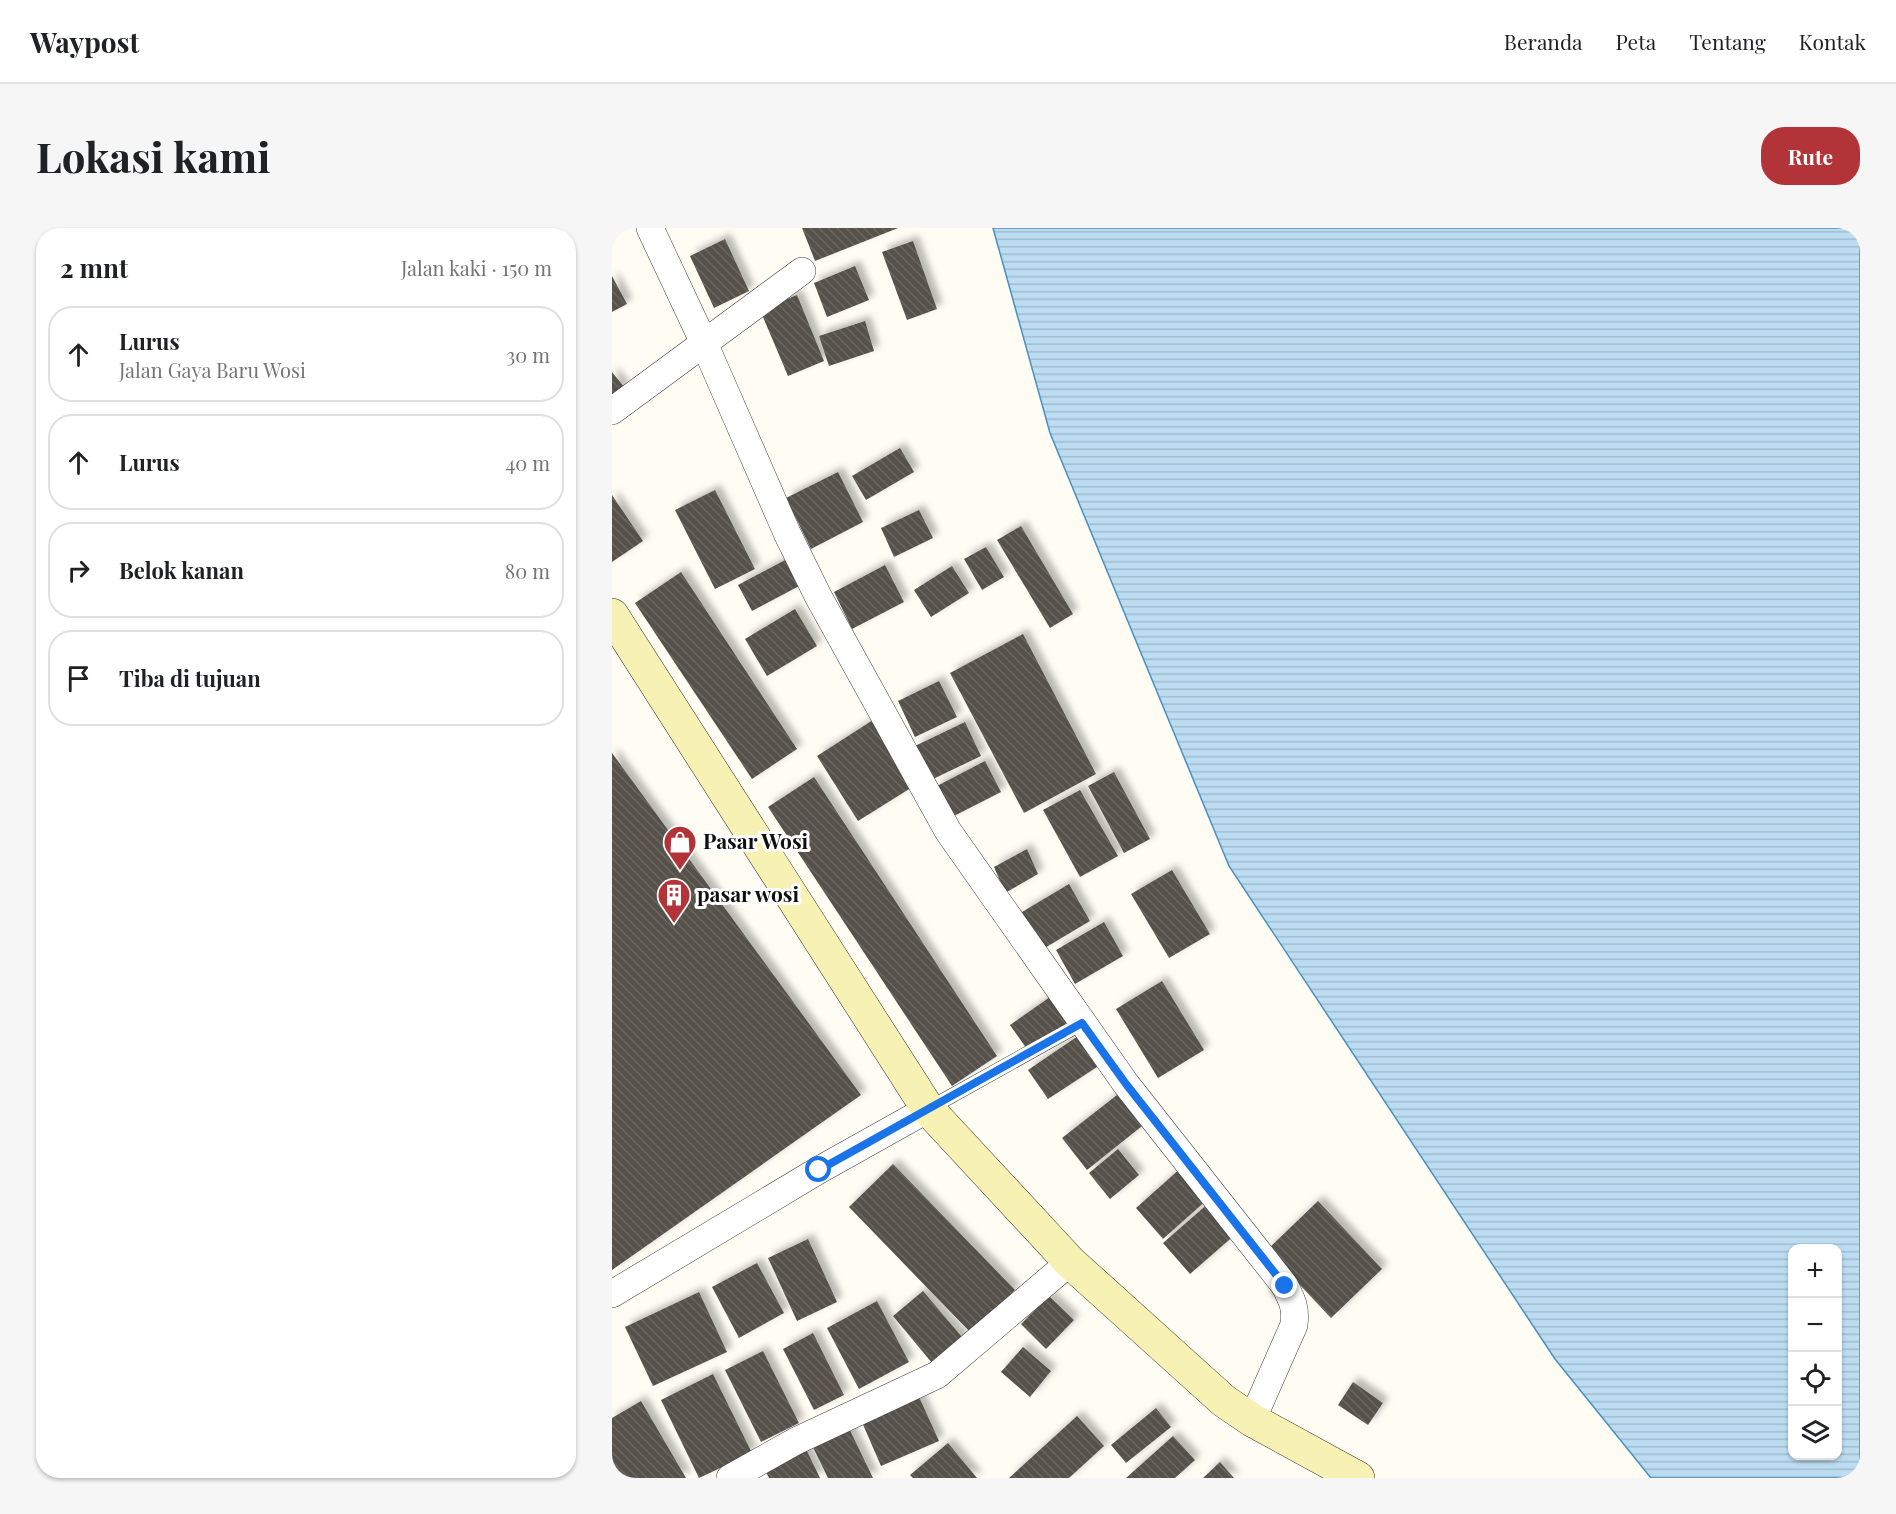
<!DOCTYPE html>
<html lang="id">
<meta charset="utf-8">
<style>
body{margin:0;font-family:"Playfair Display",serif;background:#f6f6f6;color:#202124}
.controls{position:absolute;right:18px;bottom:18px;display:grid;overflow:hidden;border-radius:12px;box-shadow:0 2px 4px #0004}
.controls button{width:54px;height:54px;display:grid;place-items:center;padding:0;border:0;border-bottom:2px solid #e0e0e0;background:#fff;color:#202124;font:30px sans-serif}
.stop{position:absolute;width:18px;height:18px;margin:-14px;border:4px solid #1a73e8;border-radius:50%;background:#fff}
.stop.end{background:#1a73e8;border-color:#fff;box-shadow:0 2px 6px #0008}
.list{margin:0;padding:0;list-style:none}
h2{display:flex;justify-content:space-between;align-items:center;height:78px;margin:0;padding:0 24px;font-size:26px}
h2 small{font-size:20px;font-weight:400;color:#757577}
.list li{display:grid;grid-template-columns:39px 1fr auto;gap:18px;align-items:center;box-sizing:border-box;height:96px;margin:0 12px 12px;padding:0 12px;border:2px solid #e0e0e0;border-radius:24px}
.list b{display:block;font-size:22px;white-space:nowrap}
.list p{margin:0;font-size:20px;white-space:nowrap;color:#757577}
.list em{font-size:20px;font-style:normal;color:#757577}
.icon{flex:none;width:33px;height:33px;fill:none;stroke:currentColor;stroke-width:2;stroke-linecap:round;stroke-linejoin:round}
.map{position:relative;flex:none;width:1248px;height:1250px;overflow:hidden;border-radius:24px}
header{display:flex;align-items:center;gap:36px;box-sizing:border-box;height:84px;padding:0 30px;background:#fff;border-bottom:2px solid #e0e0e0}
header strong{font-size:28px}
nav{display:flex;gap:33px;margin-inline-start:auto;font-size:21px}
.intro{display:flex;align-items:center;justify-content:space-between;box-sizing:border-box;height:144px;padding:0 36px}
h1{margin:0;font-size:42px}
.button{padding:15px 27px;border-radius:24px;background:#b33438;color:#fff;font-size:21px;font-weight:700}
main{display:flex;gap:36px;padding:0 36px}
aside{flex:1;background:#fff;border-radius:24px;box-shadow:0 2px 4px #0004}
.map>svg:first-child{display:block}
</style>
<header>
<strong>Waypost</strong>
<nav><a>Beranda</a><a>Peta</a><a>Tentang</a><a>Kontak</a></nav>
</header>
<div class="intro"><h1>Lokasi kami</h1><a class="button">Rute</a></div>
<main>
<aside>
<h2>2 mnt<small>Jalan kaki · 150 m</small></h2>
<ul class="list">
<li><svg class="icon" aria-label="ahead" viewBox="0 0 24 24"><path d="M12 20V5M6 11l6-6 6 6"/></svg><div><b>Lurus</b><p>Jalan Gaya Baru Wosi</p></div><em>30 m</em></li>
<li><svg class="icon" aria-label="ahead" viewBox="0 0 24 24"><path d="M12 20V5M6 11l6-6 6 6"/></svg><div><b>Lurus</b></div><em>40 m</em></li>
<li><svg class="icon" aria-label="right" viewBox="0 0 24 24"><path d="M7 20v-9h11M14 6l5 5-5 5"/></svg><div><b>Belok kanan</b></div><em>80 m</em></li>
<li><svg class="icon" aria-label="arrive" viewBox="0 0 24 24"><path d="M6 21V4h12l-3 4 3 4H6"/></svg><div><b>Tiba di tujuan</b></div></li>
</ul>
</aside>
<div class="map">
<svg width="1248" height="1250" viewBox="0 0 1248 1250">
<defs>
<pattern id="water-rules" width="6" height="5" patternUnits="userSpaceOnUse" patternTransform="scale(1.5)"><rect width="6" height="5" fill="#bcdcf1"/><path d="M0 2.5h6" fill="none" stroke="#a0bccd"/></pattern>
<pattern id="building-back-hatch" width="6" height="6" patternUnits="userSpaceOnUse" patternTransform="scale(1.5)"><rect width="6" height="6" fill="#57514c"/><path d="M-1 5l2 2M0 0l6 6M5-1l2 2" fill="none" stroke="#6a6561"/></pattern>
<filter id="shadow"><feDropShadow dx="5.5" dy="-5.5" stdDeviation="3" flood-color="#0004"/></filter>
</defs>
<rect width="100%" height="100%" fill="#fefcf3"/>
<!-- water -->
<path fill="url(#water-rules)" stroke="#4a8fc1" stroke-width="1.5" fill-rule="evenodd" d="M381 0H1248V1250H1039L943 1131 617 638 438 205ZM1180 1020H1226V1228H1180Z"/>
<!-- building -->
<g fill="url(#building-back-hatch)" filter="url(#shadow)">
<polygon points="190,0 286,0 203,33"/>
<polygon points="113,11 137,63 102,80 78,28"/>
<polygon points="301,13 325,81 295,92 270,24"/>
<polygon points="243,38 257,72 215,89 202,55"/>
<polygon points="0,48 15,76 0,84"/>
<polygon points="185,67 212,133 176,148 148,82"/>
<polygon points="253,93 262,123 217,138 207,108"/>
<polygon points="0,144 13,160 0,170"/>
<polygon points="288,220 302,244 254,272 240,248"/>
<polygon points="226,244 251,294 199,321 174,270"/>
<polygon points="103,262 143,341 103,361 63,282"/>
<polygon points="0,267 31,313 0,334"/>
<polygon points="307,282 321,310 282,329 269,300"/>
<polygon points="409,298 461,386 438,400 385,312"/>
<polygon points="374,319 392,349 370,362 352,331"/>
<polygon points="175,331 189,357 140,383 126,357"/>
<polygon points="273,337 292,374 240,401 222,364"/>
<polygon points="340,338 357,365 319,389 302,362"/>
<polygon points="69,344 185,521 140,551 23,375"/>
<polygon points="183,381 205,418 155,448 133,411"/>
<polygon points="411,406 484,546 412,585 338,445"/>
<polygon points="327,453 345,489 303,509 286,473"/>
<polygon points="261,492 302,558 246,593 205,528"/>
<polygon points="353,494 369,528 319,552 303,518"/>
<polygon points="0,525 249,867 0,1042"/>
<polygon points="373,533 389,564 338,590 323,559"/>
<polygon points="502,544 538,611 512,625 476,558"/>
<polygon points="202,549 385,828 340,858 156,579"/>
<polygon points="468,562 506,628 468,649 431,582"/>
<polygon points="415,621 426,646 393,665 382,639"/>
<polygon points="560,642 598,706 557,730 519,666"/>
<polygon points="457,656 478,693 431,721 410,684"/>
<polygon points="492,694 511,728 463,756 444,722"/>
<polygon points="550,753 592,822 546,850 504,781"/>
<polygon points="438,769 457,797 417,824 398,797"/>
<polygon points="469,806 488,837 436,871 416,842"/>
<polygon points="505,867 530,898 475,942 450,910"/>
<polygon points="506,921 527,947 498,971 477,945"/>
<polygon points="281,936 403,1062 359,1105 237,979"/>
<polygon points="570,939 597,970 551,1011 524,980"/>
<polygon points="706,973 770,1041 719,1090 655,1022"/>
<polygon points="598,974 625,1005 578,1046 551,1015"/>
<polygon points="196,1011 225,1074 185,1093 156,1030"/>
<polygon points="145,1035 172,1085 127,1110 100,1059"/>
<polygon points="311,1063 355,1115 325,1141 281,1088"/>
<polygon points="87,1064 115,1124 41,1158 13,1099"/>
<polygon points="437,1068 462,1092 434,1121 409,1096"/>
<polygon points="265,1073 297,1134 247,1161 215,1100"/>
<polygon points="201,1105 232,1167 202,1182 171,1121"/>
<polygon points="411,1119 439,1143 418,1169 389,1144"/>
<polygon points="151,1123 187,1195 149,1214 113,1142"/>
<polygon points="101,1146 140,1225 87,1250 49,1172"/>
<polygon points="741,1154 771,1175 756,1197 726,1177"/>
<polygon points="303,1160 327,1213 269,1238 246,1185"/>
<polygon points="29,1173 74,1250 10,1250 0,1233 0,1190"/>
<polygon points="544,1180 559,1199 514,1235 499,1217"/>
<polygon points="465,1188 492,1218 457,1250 397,1250"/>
<polygon points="233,1192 261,1250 216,1250 196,1209"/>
<polygon points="561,1208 583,1232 563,1250 514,1250"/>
<polygon points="336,1215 365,1250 301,1250 298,1247"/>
<polygon points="193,1219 208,1250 157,1250 151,1238"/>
<polygon points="608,1234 622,1250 591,1250"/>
</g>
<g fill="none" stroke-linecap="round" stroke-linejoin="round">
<defs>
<polyline id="lane" points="316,881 470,795"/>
<g id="street">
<path d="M38 0 92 115 175 305 206 368 336 603 514 856 673 1058C681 1074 684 1080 682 1097L640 1192"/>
<polyline points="0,183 190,43"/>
<polyline points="0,1066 207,942 316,881"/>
<polyline points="118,1250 184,1213 325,1147 458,1034"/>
</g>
<polyline id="secondary" points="0,387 316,881 458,1034 612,1173 640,1192 746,1250"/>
</defs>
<!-- lane casing -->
<use href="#lane" stroke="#424242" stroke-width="15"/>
<!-- street casing -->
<use href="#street" stroke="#424242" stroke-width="28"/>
<!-- secondary casing -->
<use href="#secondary" stroke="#313131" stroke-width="34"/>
<!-- lane -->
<use href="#lane" stroke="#fff" stroke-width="14"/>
<!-- street -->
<use href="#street" stroke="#fff" stroke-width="27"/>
<!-- secondary -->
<use href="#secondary" stroke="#f7f1b4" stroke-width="33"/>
</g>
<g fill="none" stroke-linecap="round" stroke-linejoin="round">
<!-- route -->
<polyline stroke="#1a73e8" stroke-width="8" points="207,942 470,795 514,856 673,1058"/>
</g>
<!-- icons -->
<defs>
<symbol id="shop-pin" viewBox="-11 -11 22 30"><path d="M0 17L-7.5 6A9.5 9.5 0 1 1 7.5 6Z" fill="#b33438" stroke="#fff"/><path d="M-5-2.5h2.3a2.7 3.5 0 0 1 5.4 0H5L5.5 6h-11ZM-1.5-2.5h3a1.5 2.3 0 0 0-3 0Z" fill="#fff"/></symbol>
<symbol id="building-pin" viewBox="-11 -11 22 30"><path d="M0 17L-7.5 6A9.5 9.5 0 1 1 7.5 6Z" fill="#b33438" stroke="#fff"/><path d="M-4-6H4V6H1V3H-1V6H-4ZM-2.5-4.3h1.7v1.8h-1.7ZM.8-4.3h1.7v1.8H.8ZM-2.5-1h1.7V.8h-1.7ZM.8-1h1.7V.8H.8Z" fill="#fff"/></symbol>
</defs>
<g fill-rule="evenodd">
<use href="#shop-pin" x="49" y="595" width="38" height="52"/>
<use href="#building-pin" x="43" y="648" width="38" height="52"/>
</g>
<g text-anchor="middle" stroke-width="6" stroke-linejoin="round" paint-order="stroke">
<!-- poi labels -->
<g font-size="21" font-weight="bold" fill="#0f0f0f" stroke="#fff" text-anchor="start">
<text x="91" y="621">Pasar Wosi</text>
<text x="85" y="674">pasar wosi</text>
</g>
</g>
</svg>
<div class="controls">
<button>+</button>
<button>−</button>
<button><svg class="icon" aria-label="locate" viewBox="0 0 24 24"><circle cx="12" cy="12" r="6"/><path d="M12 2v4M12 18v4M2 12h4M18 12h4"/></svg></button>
<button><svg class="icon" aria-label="layers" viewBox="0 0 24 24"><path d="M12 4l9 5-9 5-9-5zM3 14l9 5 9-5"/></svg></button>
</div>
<div class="stop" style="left:207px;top:942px"></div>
<div class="stop end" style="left:673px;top:1058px"></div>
</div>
</main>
